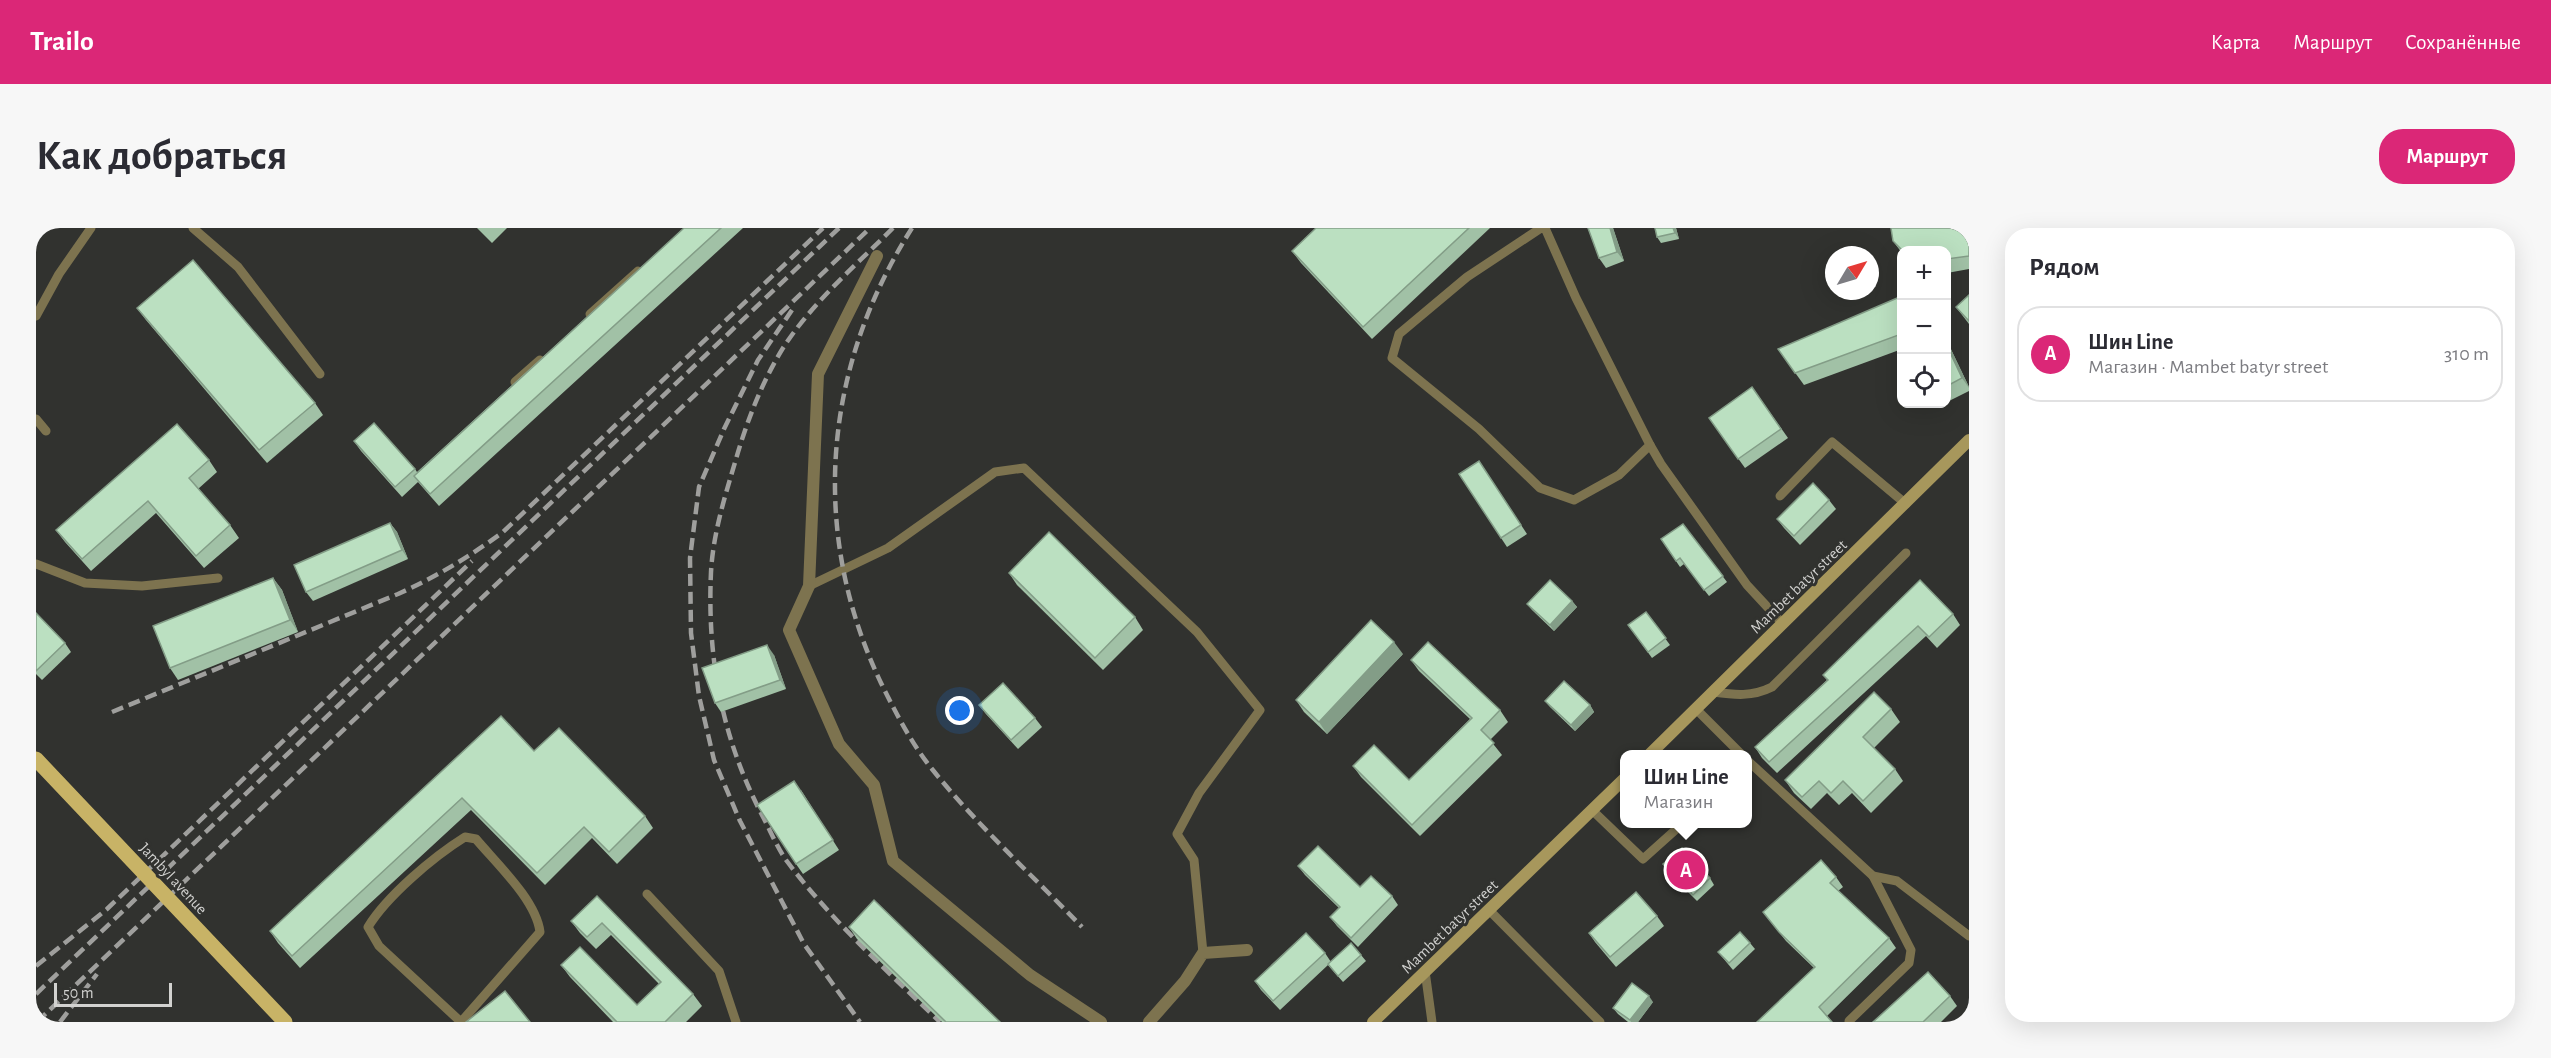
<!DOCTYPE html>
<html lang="ru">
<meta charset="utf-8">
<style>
body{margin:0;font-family:"Alegreya Sans",sans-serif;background:#f7f7f7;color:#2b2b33}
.controls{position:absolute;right:18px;top:18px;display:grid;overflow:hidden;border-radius:12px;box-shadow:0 6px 24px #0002}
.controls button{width:54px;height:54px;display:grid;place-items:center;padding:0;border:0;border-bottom:2px solid #e1e1e2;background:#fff;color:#2b2b33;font:30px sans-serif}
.compass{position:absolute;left:1789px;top:18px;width:54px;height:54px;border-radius:50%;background:#fff;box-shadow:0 6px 24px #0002;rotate:52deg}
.scale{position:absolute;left:18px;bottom:15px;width:118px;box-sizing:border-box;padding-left:6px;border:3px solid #d2d2d0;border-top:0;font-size:16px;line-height:21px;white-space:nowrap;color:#d2d2d0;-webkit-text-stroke:4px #31322f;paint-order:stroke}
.you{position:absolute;left:924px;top:483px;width:21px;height:21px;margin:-15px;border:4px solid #fff;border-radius:50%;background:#1a73e8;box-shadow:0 0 0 9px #1a73e833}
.badge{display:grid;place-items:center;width:39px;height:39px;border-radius:50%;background:#db2777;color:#fff;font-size:20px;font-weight:700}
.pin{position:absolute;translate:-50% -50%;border:3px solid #fff;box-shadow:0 2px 6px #0006}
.popup{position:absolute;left:1584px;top:522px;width:132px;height:78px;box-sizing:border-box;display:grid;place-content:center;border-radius:12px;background:#fff;filter:drop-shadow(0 2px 4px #0005);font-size:20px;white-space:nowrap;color:#7c7c81}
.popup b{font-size:22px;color:#2b2b33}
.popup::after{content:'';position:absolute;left:50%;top:100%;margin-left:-12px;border:12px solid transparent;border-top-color:#fff}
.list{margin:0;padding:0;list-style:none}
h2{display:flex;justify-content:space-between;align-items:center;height:78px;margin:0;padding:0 24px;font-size:26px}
h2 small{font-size:20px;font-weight:400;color:#7c7c81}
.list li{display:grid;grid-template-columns:39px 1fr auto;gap:18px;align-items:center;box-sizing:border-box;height:96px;margin:0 12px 12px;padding:0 12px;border:2px solid #e1e1e2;border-radius:24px}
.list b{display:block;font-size:22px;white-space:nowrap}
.list p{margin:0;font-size:20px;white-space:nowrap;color:#7c7c81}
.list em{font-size:20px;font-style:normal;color:#7c7c81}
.icon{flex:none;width:33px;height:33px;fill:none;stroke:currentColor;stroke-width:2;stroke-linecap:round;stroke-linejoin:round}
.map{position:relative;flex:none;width:1933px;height:794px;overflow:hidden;border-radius:24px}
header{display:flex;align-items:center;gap:36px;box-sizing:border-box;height:84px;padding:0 30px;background:#db2777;color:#fff}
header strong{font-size:28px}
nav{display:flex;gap:33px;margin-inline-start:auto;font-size:21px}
.intro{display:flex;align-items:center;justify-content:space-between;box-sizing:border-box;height:144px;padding:0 36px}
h1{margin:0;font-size:42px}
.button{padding:15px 27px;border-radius:24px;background:#db2777;color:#fff;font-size:21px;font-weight:700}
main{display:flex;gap:36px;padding:0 36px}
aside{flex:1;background:#fff;border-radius:24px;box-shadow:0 6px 24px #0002}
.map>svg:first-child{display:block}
</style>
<header>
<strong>Trailo</strong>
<nav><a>Карта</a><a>Маршрут</a><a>Сохранённые</a></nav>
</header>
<div class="intro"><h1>Как добраться</h1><a class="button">Маршрут</a></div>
<main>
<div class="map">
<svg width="1933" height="794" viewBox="0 0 1933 794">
<rect width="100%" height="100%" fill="#31322f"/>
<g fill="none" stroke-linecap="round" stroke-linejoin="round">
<!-- lane -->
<g stroke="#7d734f" stroke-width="9">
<polyline points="157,0 202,39 284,146"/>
<polyline points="1505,0 1431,49 1363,106 1356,130 1443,201 1504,260 1538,272 1583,247 1614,217 1540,70 1509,0"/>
<polyline points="554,86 602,43"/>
<polyline points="0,88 23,46 55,0"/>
<polyline points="479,154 504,132"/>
<polyline points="0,191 10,203"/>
<polyline points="1614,217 1625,236 1711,357 1747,396"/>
<polyline points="1744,268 1796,214 1870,276"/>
<polyline points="0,336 49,355 106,358 182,350"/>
<polyline points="773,358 852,320 959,244 988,240 1161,404 1224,482 1163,565 1141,606 1158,632 1167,725"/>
<path d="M1677 464C1699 467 1716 469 1736 459L1870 325"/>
<polyline points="1660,481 1705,526"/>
<polyline points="1712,533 1837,648 1861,653 1933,708"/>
<polyline points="1557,583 1607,631 1646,596"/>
<polyline points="611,666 683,743 700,794"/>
<polyline points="1453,682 1564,794"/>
<polyline points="1389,743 1396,794"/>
<polyline points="1813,793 1873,735 1875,722 1837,648"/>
<path d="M425 794 343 718 332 699C351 668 397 629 429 609L440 611C460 635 500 672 504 704L425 794"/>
</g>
<!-- street -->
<g stroke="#7d734f" stroke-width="12">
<polyline points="841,28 782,146 773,358 753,402 803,516 838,557 857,633 994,747 1065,794"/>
<polyline points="1113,794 1149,753 1167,725 1211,722"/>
</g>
<!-- secondary -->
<g stroke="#a7975c" stroke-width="12">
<polyline points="1614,526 1933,212"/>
<polyline points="1337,794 1588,551"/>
</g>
<!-- rail -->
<g stroke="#9f9f9d" stroke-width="4.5" stroke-dasharray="12 6" stroke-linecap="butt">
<path d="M857 0C819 38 776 75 747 120 726 154 711 193 700 231 689 268 677 306 675 344 671 431 686 510 726 587 734 602 741 619 750 632 795 692 850 742 904 794"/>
<path d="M876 0C787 140 773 304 845 455 860 485 875 515 896 541 940 596 997 648 1046 699"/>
<polyline points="756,82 722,132 688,201 663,259 654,330 655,405 663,468 678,532 704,593 768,716 824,794"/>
<path d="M76 484 362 366C400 349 433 329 467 304L787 0"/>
<polyline points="0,738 71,681 436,333"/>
<polyline points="0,766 803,0"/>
<polyline points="1,794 834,0"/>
<polyline points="24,794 61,746"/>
</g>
<!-- primary-bridge -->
<polyline stroke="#c8b366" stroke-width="15" points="0,531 249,794"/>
</g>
<!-- wall -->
<g fill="#a1c1a6">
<polygon points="441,0 471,0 456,15"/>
<polygon points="648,0 707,0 403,278 382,254 366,269 325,223 318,213 379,241 381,244"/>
<polygon points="1280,0 1454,0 1336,111 1265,35 1256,23"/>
<polygon points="1577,0 1588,33 1570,40 1563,30"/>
<polygon points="1619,0 1640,0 1643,11 1625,15 1621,9"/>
<polygon points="1933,0 1933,41 1911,45 1911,22 1866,22 1866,25 1857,13"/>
<polygon points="1933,67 1933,96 1920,79"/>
<polygon points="1866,68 1866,121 1768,157 1742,121"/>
<polygon points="101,80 279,175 287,187 231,235 110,92"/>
<polygon points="1911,113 1933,159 1933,163 1911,174"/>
<polygon points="1716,159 1752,210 1709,240 1673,190"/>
<polygon points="173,232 181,244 162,261 194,297 203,310 168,340 120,285 55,343 29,314 20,302"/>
<polygon points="1443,233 1491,306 1471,319 1423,246"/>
<polygon points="1793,272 1800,281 1764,317 1748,300 1741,291"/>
<polygon points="354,295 361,304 372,331 277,373 270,364"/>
<polygon points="1647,296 1691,354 1673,368 1648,336 1644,339 1625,311"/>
<polygon points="973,345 1099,389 1107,402 1067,442 981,357"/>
<polygon points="237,350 246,362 262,404 142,452 134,440"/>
<polygon points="1884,352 1917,386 1924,397 1901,420 1890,408 1741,545 1726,530 1719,519 1791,452 1787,447"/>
<polygon points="1536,373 1541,379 1518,403 1496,382 1491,376"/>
<polygon points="1610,384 1634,417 1616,430 1592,397"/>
<polygon points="0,385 29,415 35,424 6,452 0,446"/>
<polygon points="1367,426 1291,506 1268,484 1260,472"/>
<polygon points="738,427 750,461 685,484 679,475"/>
<polygon points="1375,432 1464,482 1472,494 1454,512 1466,527 1384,608 1325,549 1317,538 1373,552 1434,491 1383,443"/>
<polygon points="1509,473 1554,477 1558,484 1539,503 1514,479"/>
<polygon points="943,477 999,490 1006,499 982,521 950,486"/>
<polygon points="1855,481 1864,494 1838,520 1859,541 1867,553 1835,585 1816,565 1803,577 1791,565 1775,581 1758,565 1749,552"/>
<polygon points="465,488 498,523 609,588 617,600 581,636 556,610 509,657 435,582 264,740 242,715 234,703"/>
<polygon points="765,562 803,622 767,646 760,636"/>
<polygon points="1627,636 1674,650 1678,657 1661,673 1631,643"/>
<polygon points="1262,638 1324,659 1356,668 1362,677 1322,719 1301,698 1294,689 1303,680 1269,647"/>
<polygon points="1800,649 1807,659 1802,663 1853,710 1860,720 1791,788 1721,794 1778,740 1750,713 1727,684"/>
<polygon points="561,668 657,766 666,778 650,794 577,794 534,749 525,737 601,777 623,756 575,707 560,721 544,705 535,693"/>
<polygon points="1621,688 1628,698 1580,739 1559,714 1553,705"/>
<polygon points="813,699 964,794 906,794 821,711"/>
<polygon points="1714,715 1719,721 1697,742 1682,724"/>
<polygon points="1289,725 1295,734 1325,727 1330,733 1307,754 1292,737 1244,782 1225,762 1219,753"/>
<polygon points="1914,768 1921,778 1905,794 1837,794"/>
<polygon points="1617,774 1602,794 1592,794 1582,786 1577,780"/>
</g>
<!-- shaded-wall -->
<g fill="#839d87">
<polygon points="1574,0 1577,0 1588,33 1581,24"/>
<polygon points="1637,0 1640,0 1643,11 1639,5"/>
<polygon points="1911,113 1933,159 1933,160 1926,150 1911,118"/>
<polygon points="354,295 361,304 372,331 366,322"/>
<polygon points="237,350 246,362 262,404 254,392"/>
<polygon points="1536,373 1541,379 1518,403 1514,397"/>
<polygon points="1358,414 1367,426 1291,506 1283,494"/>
<polygon points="731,417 738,427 750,461 744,452"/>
<polygon points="1554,477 1558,484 1539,503 1535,497"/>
<polygon points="1613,768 1617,774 1602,794 1595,794 1594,792"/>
</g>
<!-- building -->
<g fill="#bbe0c1" stroke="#839d87" stroke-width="1.5">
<polygon points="648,0 685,0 394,266 378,248"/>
<polygon points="1280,0 1433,0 1327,99 1256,23"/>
<polygon points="1552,0 1574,0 1581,24 1563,30"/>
<polygon points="1619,0 1637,0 1639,5 1621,9"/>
<polygon points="1855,0 1931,0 1933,12 1933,28 1911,31 1911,22 1866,22 1857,13"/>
<polygon points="157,32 279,175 223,222 101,80"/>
<polygon points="1933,67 1933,93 1920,79"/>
<polygon points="1866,68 1866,107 1865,106 1759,145 1742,121"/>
<polygon points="1911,118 1926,150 1911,158"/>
<polygon points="1716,159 1745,201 1702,231 1673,190"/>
<polygon points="338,195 379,241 359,259 318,213"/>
<polygon points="141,196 173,232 153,250 194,297 160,328 112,273 46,331 20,302"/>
<polygon points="1443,233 1485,297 1465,310 1423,246"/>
<polygon points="1777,255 1793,272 1758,308 1741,291"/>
<polygon points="354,295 366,322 270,364 258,337"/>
<polygon points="1647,296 1687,348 1668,362 1644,330 1640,333 1625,311"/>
<polygon points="1013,304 1099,389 1059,430 973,345"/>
<polygon points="237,350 254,392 134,440 117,398"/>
<polygon points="1514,352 1536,373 1514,397 1491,376"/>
<polygon points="1884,352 1917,386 1893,409 1882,398 1733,534 1719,519 1792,452 1787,447"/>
<polygon points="1610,384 1630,410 1612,424 1592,397"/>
<polygon points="0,385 29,415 0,443"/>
<polygon points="1335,392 1358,414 1283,494 1260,472"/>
<polygon points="1392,414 1464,482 1445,502 1458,515 1376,597 1317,538 1338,517 1373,552 1436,490 1375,432"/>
<polygon points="731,417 744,452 679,475 666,440"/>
<polygon points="1528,453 1554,477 1535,497 1509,473"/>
<polygon points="967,455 999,490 975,512 943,477"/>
<polygon points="1838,464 1855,481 1827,509 1859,541 1827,573 1807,553 1795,565 1783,553 1766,569 1749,552"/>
<polygon points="465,488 498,523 523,500 609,588 573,624 548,599 501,645 426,570 256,728 234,703"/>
<polygon points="758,553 797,612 760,636 721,577"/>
<polygon points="1282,618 1324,659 1335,648 1356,668 1315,710 1294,689 1304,679 1262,638"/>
<polygon points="1646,620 1674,650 1657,667 1627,636"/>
<polygon points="1785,632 1800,649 1794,655 1853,710 1783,779 1796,794 1721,794 1779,739 1743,704 1727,684"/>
<polygon points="1600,664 1621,688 1574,729 1553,705"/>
<polygon points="561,668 657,766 629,794 581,794 525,737 544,719 601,777 625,754 566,695 551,709 535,693"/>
<polygon points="838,672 964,794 910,794 813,699"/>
<polygon points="1704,704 1714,715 1693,735 1682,724"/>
<polygon points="1270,705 1289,725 1237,773 1219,753"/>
<polygon points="1315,715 1325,727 1302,748 1292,736"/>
<polygon points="1892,744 1914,768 1887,794 1837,794"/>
<polygon points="1596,755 1613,768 1594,792 1577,780"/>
<polygon points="469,763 494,794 430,794"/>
</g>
<g text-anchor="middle" stroke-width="6" stroke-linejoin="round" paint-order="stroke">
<!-- street labels -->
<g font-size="16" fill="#d2d2d0" stroke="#31322f">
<text transform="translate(1762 358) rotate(-44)" y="6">Mambet batyr street</text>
<text transform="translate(138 650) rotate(47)" y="6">Jambyl avenue</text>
<text transform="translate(1413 698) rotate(-44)" y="6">Mambet batyr street</text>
</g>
</g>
</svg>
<div class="controls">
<button>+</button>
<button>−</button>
<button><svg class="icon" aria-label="locate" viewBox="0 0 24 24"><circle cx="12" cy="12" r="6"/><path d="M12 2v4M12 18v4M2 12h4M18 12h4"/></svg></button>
</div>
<svg class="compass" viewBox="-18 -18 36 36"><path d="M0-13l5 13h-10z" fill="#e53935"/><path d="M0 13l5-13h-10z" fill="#7c7c81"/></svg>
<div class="scale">50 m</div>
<div class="you"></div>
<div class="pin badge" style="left:1650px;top:642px">A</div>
<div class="popup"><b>Шин Line</b>Магазин</div>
</div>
<aside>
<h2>Рядом<small></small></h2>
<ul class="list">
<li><span class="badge">A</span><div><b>Шин Line</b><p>Магазин · Mambet batyr street</p></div><em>310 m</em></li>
</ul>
</aside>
</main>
